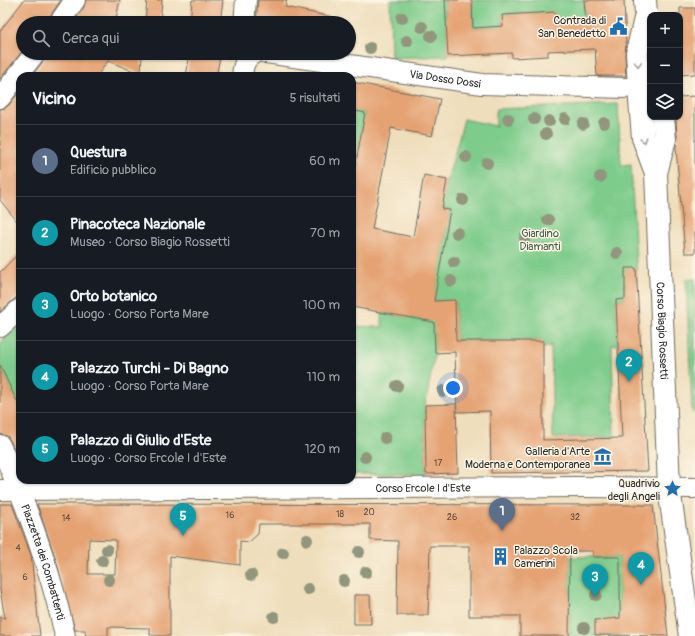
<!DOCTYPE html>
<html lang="it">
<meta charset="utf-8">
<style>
body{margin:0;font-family:Pangolin,sans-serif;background:#20242c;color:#f1f3f6}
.controls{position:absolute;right:12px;top:12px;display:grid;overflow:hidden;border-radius:8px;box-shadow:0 1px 3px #0004}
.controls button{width:36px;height:36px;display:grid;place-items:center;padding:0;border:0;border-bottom:1px solid #363941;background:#171b24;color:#f1f3f6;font:20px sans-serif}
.you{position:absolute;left:453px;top:388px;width:14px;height:14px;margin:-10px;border:3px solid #fff;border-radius:50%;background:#1a73e8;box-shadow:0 0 0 6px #1a73e833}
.badge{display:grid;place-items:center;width:26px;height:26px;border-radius:50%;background:#b45309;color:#fff;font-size:13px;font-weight:700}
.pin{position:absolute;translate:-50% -33px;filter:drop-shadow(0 1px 2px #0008)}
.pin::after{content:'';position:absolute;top:21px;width:14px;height:12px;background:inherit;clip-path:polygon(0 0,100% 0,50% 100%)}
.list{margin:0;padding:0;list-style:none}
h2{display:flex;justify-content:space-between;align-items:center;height:52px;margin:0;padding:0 16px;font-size:17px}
h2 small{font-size:13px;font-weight:400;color:#9ea1a6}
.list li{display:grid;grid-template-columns:26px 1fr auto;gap:12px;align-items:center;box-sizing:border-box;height:72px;padding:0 16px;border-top:1px solid #363941}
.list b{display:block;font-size:15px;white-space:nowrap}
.list p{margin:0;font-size:13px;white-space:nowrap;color:#9ea1a6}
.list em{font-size:13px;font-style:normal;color:#9ea1a6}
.icon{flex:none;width:22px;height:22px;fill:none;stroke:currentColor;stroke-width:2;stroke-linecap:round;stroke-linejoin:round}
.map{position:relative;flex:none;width:695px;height:636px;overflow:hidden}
.search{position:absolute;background:#171b24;box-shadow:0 1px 3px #0004;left:16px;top:16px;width:340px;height:44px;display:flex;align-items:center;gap:10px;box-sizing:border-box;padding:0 14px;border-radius:22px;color:#9ea1a6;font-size:15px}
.panel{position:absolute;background:#171b24;box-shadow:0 1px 3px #0004;left:16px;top:72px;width:340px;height:412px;border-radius:12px}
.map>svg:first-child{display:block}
</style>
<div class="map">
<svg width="695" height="636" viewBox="0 0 695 636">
<rect width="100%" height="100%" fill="#fcf5e5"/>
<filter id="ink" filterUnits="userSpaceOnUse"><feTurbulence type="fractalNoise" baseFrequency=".025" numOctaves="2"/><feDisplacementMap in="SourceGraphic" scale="8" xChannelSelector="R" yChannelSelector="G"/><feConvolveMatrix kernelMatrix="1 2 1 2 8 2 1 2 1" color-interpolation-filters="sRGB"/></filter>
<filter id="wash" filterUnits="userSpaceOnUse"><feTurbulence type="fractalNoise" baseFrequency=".012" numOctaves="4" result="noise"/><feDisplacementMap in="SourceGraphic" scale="16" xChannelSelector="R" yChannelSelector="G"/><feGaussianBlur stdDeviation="0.9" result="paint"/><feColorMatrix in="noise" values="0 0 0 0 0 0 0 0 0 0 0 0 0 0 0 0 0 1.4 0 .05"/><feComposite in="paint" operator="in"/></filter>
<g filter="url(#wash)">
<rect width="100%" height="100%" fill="#efdebc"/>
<!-- green -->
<g fill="#7ecc8b" stroke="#547c5b">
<polygon points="390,0 445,0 448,56 391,58"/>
<polygon points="472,0 584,0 586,23 556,24 555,12 502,15 503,26 473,28"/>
<polygon points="618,104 621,165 631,164 637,282 625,282 625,299 616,300 618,345 612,345 614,437 553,438 551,346 543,348 543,341 456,341 455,301 434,301 435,353 425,405 426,474 352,474 352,326 382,327 382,313 430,321 450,210 440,208 464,119 496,126 496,109"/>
<polygon points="352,110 365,113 352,184"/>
<polygon points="686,279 695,279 695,412 692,412"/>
<polygon points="20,325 20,400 17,402 0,365 0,343"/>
<polygon points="570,557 620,557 620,636 569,636"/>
</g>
<g id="blocks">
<!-- building -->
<g fill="#e5a373" fill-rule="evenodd">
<polygon points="24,0 61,0 50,16 48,23 23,23 23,50 0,79 0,31"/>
<polygon points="86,0 120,0 115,23 73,23 84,7"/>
<polygon points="147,0 162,0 160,23 145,23"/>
<polygon points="192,0 223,0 220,23 190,23"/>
<polygon points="258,0 287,0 285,7 332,17 332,23 256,23"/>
<polygon points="445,0 472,0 473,28 503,26 502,15 555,12 556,24 586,23 584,0 624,0 626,45 625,54 626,76 597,76 595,49 548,51 548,56 512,58 512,53 448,56"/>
<polygon points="680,8 695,8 695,74 680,75"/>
<polygon points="46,53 142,53 141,74 108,61 97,76 32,76 44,60"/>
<polygon points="190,53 221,53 216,76 186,76"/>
<polygon points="352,82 440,99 432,136 391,128 372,229 413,237 424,175 447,180 442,209 450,210 434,301 455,300 456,341 543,341 543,440 622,438 616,300 625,299 625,268 636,268 648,471 491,473 490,411 457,412 455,352 435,353 434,322 352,307 352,184 365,113 352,110"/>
<polygon points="20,91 20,225 0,200 0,109 5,108 9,105"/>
<polygon points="695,96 695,253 685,253 676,148 677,138 676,117 680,117 680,97"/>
<polygon points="20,252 20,294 0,312 0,272"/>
<polygon points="0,365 20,408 20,462 10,440 7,436 0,434"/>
<polygon points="456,404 458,473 426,474 425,405"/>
<polygon points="0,504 12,504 31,555 40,636 0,636 0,617 5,618 0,590"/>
<path d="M37 504 653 505 668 636 595 635V620L620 618V557H593V551H570L569 636H520V616H469V546H430L428 615H397L398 541 370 540V524H259L258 534 249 542 240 541V565L170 556V636L150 635V628L108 627V636H86L85 630H75L56 560ZM89 539 116 540 115 574H88Z"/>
<polygon points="354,595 370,595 371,624 354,624"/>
</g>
</g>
</g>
<g filter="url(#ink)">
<use href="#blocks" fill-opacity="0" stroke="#706a5e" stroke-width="1"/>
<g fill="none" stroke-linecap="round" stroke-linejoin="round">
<defs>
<g id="street">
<polyline points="59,23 75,0"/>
<polyline points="244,23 246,0"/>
<path id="s1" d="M266 53 482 84 626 88"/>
<path d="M242 76C243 66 245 57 255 53"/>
<polyline points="0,98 35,53"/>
<polyline points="0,327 20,309"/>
<path id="s2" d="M0 445C27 506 51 571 65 636"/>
<path id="s3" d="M0 490 582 487 695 488"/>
</g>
<g id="secondary">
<polyline points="645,0 646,14 637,53 639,88 643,138 656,173"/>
<path id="s4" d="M663 117 665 139 656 173 669 488 690 636"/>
</g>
</defs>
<!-- street casing -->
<use href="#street" stroke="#706a5e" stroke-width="22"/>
<!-- secondary casing -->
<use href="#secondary" stroke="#706a5e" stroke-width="24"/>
<!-- street -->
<use href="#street" stroke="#fff" stroke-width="20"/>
<!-- secondary -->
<use href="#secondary" stroke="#fff" stroke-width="22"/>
</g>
<!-- trees -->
<g fill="#91967c">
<circle cx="402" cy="18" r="6"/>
<circle cx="422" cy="27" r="6"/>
<circle cx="431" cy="36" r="6"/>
<circle cx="407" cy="41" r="6"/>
<circle cx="370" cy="48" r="6"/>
<circle cx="508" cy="119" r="6"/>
<circle cx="534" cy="119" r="6"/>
<circle cx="565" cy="119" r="6"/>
<circle cx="549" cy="121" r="6"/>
<circle cx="604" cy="123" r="6"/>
<circle cx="583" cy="124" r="6"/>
<circle cx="546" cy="134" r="6"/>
<circle cx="466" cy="157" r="6"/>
<circle cx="487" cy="163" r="6"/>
<circle cx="600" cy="177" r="6"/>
<circle cx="463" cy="200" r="6"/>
<circle cx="548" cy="220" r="6"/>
<circle cx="457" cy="233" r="6"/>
<circle cx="525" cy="238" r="6"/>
<circle cx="617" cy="253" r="6"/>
<circle cx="454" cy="262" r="6"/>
<circle cx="451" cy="281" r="6"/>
<circle cx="397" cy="386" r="6"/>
<circle cx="443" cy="391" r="6"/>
<circle cx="385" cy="438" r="6"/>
<circle cx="365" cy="457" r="6"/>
<circle cx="307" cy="540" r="6"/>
<circle cx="107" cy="550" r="6"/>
<circle cx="359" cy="552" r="6"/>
<circle cx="283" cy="553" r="6"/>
<circle cx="102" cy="561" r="6"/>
<circle cx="366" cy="572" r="6"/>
<circle cx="251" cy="575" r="6"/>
<circle cx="109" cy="580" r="6"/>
<circle cx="344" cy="581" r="6"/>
<circle cx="308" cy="589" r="6"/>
<circle cx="596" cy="595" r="6"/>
<circle cx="274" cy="617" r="6"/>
<circle cx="584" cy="628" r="6"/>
</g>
<!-- one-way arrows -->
<defs><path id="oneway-chevron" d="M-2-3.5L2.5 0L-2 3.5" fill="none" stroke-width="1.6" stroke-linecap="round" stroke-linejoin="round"/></defs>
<g stroke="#a0a0a0">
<use href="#oneway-chevron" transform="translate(638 64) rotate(87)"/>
<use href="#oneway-chevron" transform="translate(644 140) rotate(74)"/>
</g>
</g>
<!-- icons -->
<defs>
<symbol id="civic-bare" viewBox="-9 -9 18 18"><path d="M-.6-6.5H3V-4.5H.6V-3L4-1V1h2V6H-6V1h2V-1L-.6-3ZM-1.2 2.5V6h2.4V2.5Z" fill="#1f6fb2" stroke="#fcf5e5" stroke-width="2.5" paint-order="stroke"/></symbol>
<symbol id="museum-bare" viewBox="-9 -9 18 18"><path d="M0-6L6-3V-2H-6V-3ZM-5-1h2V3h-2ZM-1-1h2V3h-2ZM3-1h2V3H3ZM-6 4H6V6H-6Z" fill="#1f6fb2" stroke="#fcf5e5" stroke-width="2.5" paint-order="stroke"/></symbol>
<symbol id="sight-bare" viewBox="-9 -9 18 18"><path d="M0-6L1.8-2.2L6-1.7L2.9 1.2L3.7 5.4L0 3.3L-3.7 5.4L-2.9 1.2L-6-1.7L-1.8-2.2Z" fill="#1f6fb2" stroke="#fcf5e5" stroke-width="2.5" paint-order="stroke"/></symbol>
<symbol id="building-bare" viewBox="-9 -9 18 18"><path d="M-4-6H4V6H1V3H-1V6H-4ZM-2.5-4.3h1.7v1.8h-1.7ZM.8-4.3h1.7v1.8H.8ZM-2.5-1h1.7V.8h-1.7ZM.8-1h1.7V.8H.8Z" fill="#1f6fb2" stroke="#fcf5e5" stroke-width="2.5" paint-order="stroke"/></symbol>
</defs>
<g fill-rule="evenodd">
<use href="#civic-bare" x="606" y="14" width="25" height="25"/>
<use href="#museum-bare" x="590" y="444" width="25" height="25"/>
<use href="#sight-bare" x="660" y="476" width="25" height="25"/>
<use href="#building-bare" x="488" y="544" width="25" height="25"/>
</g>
<g text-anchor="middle" stroke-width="3" stroke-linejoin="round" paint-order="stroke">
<!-- number labels -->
<g font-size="9" fill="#5a493d">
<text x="438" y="466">17</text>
<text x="369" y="515">20</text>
<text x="340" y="517">18</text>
<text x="230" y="518">16</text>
<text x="452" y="520">26</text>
<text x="575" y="520">32</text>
<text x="66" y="521">14</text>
<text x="18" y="551">4</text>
<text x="25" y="580">6</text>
</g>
<!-- poi labels -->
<g font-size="11" fill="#2b2b2b" stroke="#fcf5e5" text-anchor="end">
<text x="606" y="24">Contrada di<tspan x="606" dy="13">San Benedetto</tspan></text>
<text x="590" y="455">Galleria d'Arte<tspan x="590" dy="13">Moderna e Contemporanea</tspan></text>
<text x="660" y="487">Quadrivio<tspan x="660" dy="13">degli Angeli</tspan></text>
<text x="514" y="554" text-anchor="start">Palazzo Scola<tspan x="514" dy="13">Camerini</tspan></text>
</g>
<!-- street labels -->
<g font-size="11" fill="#2b2b2b" stroke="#fcf5e5">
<text dy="4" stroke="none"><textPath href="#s1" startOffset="181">Via Dosso Dossi</textPath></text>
<text dy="4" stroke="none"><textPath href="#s4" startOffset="215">Corso Biagio Rossetti</textPath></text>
<text dy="4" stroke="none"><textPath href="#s3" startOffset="423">Corso Ercole I d'Este</textPath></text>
<text dy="4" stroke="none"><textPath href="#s2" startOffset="125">Piazzetta dei Combattenti</textPath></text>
</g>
<!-- park labels -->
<g font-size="11" fill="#445b48" stroke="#fcf5e5">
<text x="540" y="237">Giardino<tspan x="540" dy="13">Diamanti</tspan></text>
</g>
</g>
</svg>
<div class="controls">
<button>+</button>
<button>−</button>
<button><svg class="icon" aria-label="layers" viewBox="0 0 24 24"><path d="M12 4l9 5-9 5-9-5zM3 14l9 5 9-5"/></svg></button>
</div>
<div class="you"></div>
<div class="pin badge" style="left:502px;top:531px;background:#5c6f8a">1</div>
<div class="pin badge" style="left:629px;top:382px;background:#0f9aa8">2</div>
<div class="pin badge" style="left:595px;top:597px;background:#0f9aa8">3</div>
<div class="pin badge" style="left:641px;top:585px;background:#0f9aa8">4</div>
<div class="pin badge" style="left:183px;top:536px;background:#0f9aa8">5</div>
<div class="search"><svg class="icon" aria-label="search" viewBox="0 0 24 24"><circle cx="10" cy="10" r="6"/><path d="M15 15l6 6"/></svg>Cerca qui</div>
<section class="panel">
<h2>Vicino<small>5 risultati</small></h2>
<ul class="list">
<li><span class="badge" style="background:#5c6f8a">1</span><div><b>Questura</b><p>Edificio pubblico</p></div><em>60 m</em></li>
<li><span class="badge" style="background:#0f9aa8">2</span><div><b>Pinacoteca Nazionale</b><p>Museo · Corso Biagio Rossetti</p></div><em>70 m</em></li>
<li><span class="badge" style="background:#0f9aa8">3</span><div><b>Orto botanico</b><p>Luogo · Corso Porta Mare</p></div><em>100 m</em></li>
<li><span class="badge" style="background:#0f9aa8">4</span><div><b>Palazzo Turchi - Di Bagno</b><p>Luogo · Corso Porta Mare</p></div><em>110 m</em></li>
<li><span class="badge" style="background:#0f9aa8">5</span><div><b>Palazzo di Giulio d'Este</b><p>Luogo · Corso Ercole I d'Este</p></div><em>120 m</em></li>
</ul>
</section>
</div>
